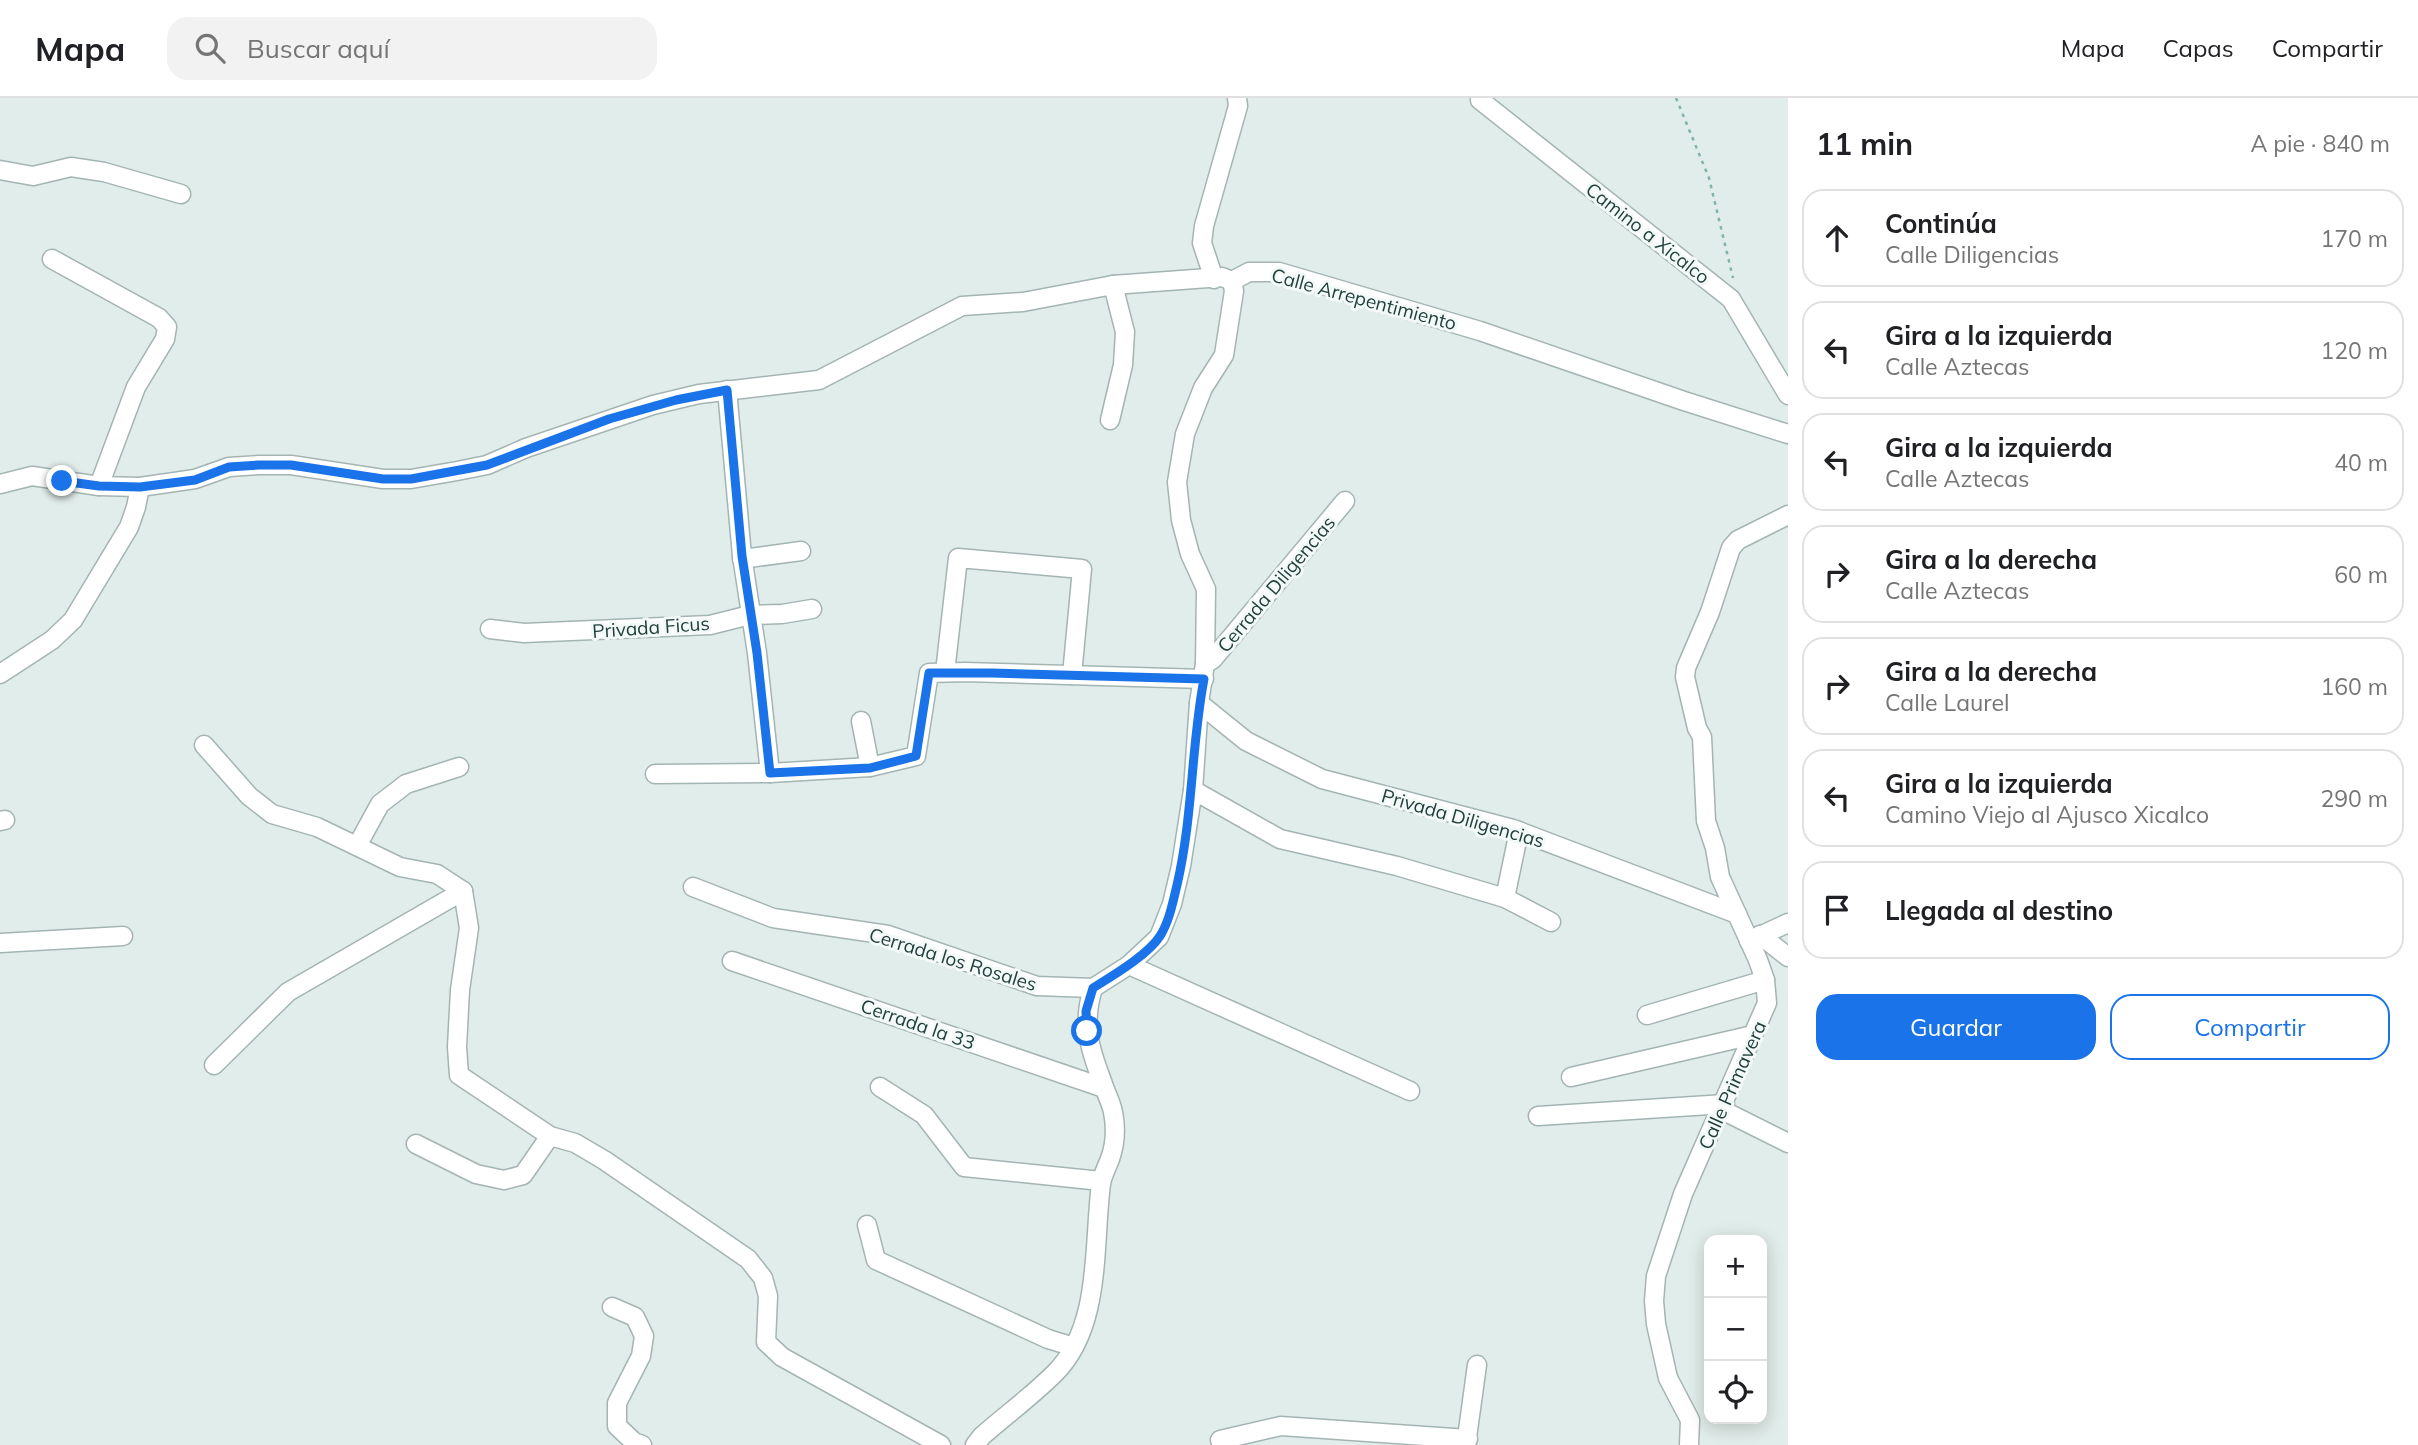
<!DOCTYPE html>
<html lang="es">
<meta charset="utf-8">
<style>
body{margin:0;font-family:Mulish,sans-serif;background:#f2f2f2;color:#202124}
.controls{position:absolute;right:21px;bottom:21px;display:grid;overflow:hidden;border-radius:14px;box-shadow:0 4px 18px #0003}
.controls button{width:63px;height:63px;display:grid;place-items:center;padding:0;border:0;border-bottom:2px solid #e0e0e0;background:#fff;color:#202124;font:35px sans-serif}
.stop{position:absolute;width:21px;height:21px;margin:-16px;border:5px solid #1a73e8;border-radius:50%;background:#fff}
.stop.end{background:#1a73e8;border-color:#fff;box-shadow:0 2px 7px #0008}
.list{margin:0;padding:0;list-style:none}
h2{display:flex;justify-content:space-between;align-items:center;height:91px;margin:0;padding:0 28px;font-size:30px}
h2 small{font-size:23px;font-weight:400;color:#757577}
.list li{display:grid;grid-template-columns:46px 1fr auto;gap:21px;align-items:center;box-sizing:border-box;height:98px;margin:0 14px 14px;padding:0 14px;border:2px solid #e0e0e0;border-radius:21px}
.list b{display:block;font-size:26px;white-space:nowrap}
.list p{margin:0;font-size:23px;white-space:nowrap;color:#757577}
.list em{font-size:23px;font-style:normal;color:#757577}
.actions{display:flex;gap:14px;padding:21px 28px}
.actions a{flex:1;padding:16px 0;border:2px solid #1a73e8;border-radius:21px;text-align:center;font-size:24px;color:#1a73e8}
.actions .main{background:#1a73e8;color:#fff}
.icon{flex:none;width:38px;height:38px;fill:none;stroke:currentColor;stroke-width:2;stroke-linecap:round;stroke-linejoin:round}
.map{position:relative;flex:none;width:1788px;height:1347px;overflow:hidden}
header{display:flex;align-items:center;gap:42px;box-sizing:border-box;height:98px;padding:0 35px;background:#fff;border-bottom:2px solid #e0e0e0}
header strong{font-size:33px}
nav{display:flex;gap:38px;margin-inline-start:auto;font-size:24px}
.search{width:490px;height:63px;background:#f2f2f2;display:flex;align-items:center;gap:18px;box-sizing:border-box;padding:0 24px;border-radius:21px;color:#757577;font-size:26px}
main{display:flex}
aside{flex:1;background:#fff}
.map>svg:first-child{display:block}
</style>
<header>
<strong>Mapa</strong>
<div class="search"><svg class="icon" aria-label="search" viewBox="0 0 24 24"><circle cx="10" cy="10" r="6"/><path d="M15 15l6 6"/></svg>Buscar aquí</div>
<nav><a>Mapa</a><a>Capas</a><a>Compartir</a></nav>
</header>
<main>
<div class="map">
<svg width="1788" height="1347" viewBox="0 0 1788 1347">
<rect width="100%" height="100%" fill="#e1edea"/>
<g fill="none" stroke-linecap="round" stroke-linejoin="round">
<defs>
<g id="street">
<polyline points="1480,0 1480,2 1731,201 1788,297"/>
<polyline points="0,72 33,78 71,69 104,74 181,96"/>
<polyline points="52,161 159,220 167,229 165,241 136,289 99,388"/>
<polyline points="1214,181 1202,145 1204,128 1238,8 1237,0"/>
<polyline points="727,292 742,458 757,555 770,675"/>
<polyline points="1110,322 1123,267 1125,234 1113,187"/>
<polyline points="0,386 32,378 99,388 140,389 195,381 229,369 259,367 291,367 383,381 411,381 457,373 487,367 526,350 653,307 699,296 819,282 962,208 1023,204 1113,187 1222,179 1232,183 1249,174 1279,174 1480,233 1684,303 1788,336"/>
<polyline points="742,461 801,453"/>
<polyline points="490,531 524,535 710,527 750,517 782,516 812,511"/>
<polyline points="1205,566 1213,561 1345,403"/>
<polyline points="945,574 958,460 1082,471 1072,577"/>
<polyline points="0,576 52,542 73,522 129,429 136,409 140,389"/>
<polyline points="1199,605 1246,643 1322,681 1513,731 1737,816"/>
<polyline points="861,623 870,669"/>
<polyline points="204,647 249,698 272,716 317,729 400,769 437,776 463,793 469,830 460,892 457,949 459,977 550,1038 575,1045 604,1062 748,1161 763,1180 768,1198 766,1244 782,1259 941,1347"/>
<polyline points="655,676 770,675 870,669 916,658 929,575 965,574 1204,581"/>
<polyline points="1193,692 1280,741 1397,768 1505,800 1551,824"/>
<polyline points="0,723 5,722"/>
<polyline points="357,748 380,706 406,686 459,669"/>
<polyline points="693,789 773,820 888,837 1037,888 1093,890"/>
<polyline points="1505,800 1519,733"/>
<polyline points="1760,837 1788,859"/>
<polyline points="1749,843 1788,825"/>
<polyline points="0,845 123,838"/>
<polyline points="732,863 1104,990"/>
<polyline points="1129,867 1410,993"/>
<polyline points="1647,917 1765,882"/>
<polyline points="214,967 288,894 463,793"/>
<polyline points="1571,979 1753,937"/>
<polyline points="880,989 924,1017 964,1069 1101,1083"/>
<polyline points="1722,1012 1788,1045"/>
<polyline points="1538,1018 1725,1006"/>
<polyline points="416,1046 476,1076 504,1082 523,1077 550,1038"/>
<polyline points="867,1127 876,1162 1048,1241 1074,1249"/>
<polyline points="612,1209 635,1219 644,1238 641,1258 617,1305 617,1328 634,1344 642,1347"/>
<polyline points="1220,1342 1281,1328 1468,1341"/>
<path d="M975 1347 982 1338C1006 1317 1032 1298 1055 1275 1102 1228 1093 1147 1101 1086 1102 1078 1107 1069 1110 1061 1115 1047 1116 1029 1113 1014 1111 1004 1105 993 1102 983 1089 949 1082 926 1093 890L1129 867 1159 839 1172 806 1181 768 1193 692 1199 605 1205 566 1206 491 1190 456 1181 422 1177 384 1185 336 1203 290 1224 257 1234 193 1232 183"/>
<polyline points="1466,1347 1477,1267"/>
<polyline points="1689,1347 1690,1322 1668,1280 1656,1226 1654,1203 1656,1178 1683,1096 1767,905 1765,882 1758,862 1720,779 1715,750 1706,723 1702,639 1697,630 1685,579 1686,570 1710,514 1731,450 1738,442 1788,417"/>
</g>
</defs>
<!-- street casing -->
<use href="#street" stroke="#a3b5b3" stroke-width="21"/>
<!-- path -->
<polyline stroke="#7fb3ad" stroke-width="2.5" stroke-dasharray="3.5 5" stroke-linecap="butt" points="1676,0 1709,80 1733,180"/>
<!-- street -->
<use href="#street" stroke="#fff" stroke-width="18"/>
</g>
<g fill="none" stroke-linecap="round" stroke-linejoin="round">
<!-- route -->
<path stroke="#1a73e8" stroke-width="9" d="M62 383 99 388 140 389 195 382 229 369 259 367H291L383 381H411L487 367 609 321 676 302 727 292 742 458 757 555 770 675 870 670 916 658 929 575H992L1204 581C1191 649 1193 719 1177 787 1173 804 1169 824 1160 838 1148 857 1112 878 1093 890L1086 913 1087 933"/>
</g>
<g text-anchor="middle" stroke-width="6" stroke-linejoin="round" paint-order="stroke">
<!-- street labels -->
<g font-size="19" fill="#203f3d" stroke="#f2f9f7">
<text transform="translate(1648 135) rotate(38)" y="7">Camino a Xicalco</text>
<text transform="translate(1364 201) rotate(15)" y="7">Calle Arrepentimiento</text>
<text transform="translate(1276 486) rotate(-50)" y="7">Cerrada Diligencias</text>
<text transform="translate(651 529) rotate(-4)" y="7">Privada Ficus</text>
<text transform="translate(1463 720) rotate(16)" y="7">Privada Diligencias</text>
<text transform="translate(953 861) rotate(17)" y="7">Cerrada los Rosales</text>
<text transform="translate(918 926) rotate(19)" y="7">Cerrada la 33</text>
<text transform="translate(1732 987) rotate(-66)" y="7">Calle Primavera</text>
</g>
</g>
</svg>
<div class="controls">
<button>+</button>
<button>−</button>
<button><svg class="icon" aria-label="locate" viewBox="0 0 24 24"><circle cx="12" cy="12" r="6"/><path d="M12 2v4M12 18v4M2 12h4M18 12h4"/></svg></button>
</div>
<div class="stop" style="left:1087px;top:933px"></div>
<div class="stop end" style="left:62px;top:383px"></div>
</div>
<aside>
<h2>11 min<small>A pie · 840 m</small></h2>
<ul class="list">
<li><svg class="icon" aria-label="ahead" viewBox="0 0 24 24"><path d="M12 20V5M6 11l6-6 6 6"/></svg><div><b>Continúa</b><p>Calle Diligencias</p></div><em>170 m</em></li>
<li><svg class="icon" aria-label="left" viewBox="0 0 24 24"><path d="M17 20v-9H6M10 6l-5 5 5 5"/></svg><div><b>Gira a la izquierda</b><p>Calle Aztecas</p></div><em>120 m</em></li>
<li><svg class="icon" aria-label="left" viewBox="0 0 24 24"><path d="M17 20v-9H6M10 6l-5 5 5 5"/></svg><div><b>Gira a la izquierda</b><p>Calle Aztecas</p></div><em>40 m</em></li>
<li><svg class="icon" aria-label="right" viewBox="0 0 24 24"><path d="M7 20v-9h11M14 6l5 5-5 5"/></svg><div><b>Gira a la derecha</b><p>Calle Aztecas</p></div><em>60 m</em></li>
<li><svg class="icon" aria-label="right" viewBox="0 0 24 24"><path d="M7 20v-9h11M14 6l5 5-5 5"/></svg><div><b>Gira a la derecha</b><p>Calle Laurel</p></div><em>160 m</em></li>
<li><svg class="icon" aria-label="left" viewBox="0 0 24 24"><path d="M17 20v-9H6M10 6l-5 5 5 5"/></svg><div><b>Gira a la izquierda</b><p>Camino Viejo al Ajusco Xicalco</p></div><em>290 m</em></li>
<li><svg class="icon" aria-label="arrive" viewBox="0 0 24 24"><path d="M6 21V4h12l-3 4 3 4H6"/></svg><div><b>Llegada al destino</b></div></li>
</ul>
<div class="actions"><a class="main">Guardar</a><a>Compartir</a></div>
</aside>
</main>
